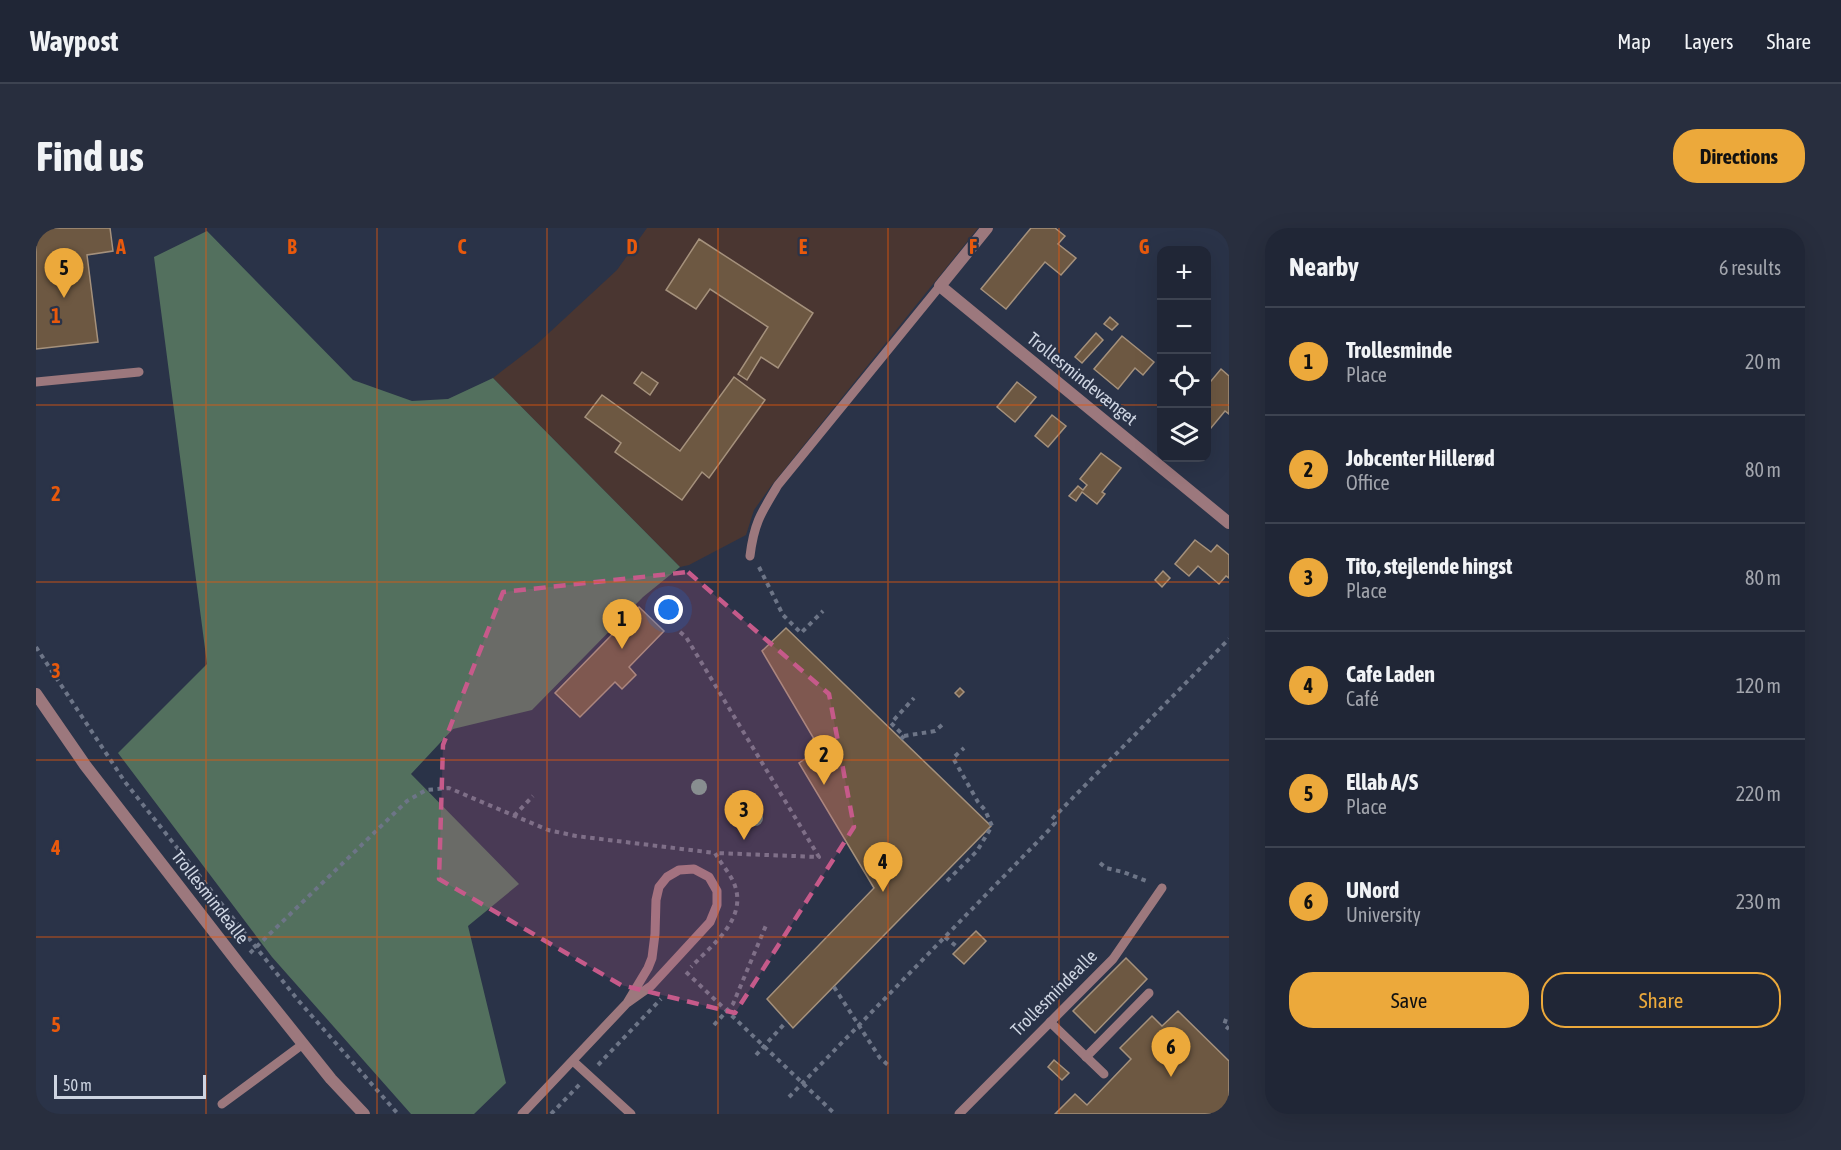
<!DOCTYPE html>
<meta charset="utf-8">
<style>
body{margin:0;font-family:"Asap Condensed",sans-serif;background:#282e3e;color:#f1f3f6}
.controls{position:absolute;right:18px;top:18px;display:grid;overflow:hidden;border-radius:12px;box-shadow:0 6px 24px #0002}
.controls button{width:54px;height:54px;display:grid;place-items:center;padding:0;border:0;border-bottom:2px solid #3d4351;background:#202636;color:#f1f3f6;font:30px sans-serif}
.scale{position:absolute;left:18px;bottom:15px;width:152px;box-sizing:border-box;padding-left:6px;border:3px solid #ced5e2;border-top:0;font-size:16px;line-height:21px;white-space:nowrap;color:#ced5e2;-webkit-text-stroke:4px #2a3348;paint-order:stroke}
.you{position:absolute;left:633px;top:382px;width:21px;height:21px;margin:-15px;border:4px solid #fff;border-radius:50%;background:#1a73e8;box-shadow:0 0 0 9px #1a73e833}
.badge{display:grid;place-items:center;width:39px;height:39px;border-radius:50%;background:#eca93b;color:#111;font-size:20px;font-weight:700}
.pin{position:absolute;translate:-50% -50px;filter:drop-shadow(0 2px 3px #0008)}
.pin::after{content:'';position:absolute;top:32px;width:21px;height:18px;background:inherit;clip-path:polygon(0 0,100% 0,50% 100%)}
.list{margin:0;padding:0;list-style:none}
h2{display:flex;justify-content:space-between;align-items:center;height:78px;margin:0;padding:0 24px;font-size:26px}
h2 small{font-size:20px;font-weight:400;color:#a2a5ad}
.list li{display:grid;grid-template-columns:39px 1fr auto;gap:18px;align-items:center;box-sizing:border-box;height:108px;padding:0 24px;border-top:2px solid #3d4351}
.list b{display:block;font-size:22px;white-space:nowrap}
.list p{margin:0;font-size:20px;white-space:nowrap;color:#a2a5ad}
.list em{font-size:20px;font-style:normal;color:#a2a5ad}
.actions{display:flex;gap:12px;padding:18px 24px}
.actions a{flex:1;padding:14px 0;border:2px solid #eca93b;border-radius:24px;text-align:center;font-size:21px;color:#eca93b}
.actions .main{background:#eca93b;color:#111}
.icon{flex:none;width:33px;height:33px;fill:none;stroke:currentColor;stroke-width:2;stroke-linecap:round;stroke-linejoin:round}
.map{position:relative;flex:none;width:1193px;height:886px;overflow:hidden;border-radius:24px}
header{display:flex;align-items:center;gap:36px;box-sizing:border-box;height:84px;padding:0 30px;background:#202636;border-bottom:2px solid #3d4351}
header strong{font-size:28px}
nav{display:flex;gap:33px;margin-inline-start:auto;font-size:21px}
.intro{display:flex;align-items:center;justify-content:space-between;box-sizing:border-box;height:144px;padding:0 36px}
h1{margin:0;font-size:42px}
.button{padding:15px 27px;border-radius:24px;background:#eca93b;color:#111;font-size:21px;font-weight:700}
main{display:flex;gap:36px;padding:0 36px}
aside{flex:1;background:#202636;border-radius:24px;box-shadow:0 6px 24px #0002}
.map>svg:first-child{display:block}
</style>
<header>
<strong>Waypost</strong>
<nav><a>Map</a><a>Layers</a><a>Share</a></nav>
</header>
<div class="intro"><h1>Find us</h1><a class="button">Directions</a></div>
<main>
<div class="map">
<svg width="1193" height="886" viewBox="0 0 1193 886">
<rect width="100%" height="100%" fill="#2a3348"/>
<!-- education -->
<polygon fill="#4a3631" points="611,0 942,0 735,258 718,282 710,307 653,337 644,339 457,150 501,116 581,42"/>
<!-- forest -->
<polygon fill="#53705e" points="171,3 317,152 376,173 412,171 457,150 644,339 607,369 496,482 417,501 375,546 483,656 432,698 470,855 438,886 375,886 236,729 82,525 171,436 118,29"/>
<!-- building -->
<g fill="#6d5842" stroke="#a5917c" stroke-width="1.5">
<polygon points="0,0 74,0 77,23 51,27 62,114 0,121"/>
<polygon points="995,0 1019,0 1029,8 1022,16 1040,30 1025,47 1009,34 970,81 945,61"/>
<polygon points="663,11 777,85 742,140 725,129 711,152 702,146 732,99 674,61 660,81 630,62"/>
<polygon points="1074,89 1082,96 1076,102 1068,96"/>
<polygon points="1060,105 1067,112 1046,135 1039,129"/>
<polygon points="1086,108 1118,134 1107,147 1099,140 1082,161 1058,141"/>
<polygon points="1185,141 1193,148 1193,186 1189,183 1170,206 1170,159"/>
<polygon points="606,144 622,155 614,167 598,155"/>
<polygon points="698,149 729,172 673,250 666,244 646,272 579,224 585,215 549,189 566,167 644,223"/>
<polygon points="981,154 1000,169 979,194 961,179"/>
<polygon points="1016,187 1030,198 1012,219 999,208"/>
<polygon points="1065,225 1085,240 1066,264 1069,266 1061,276 1046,264 1040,273 1033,268 1042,258 1047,262 1051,257 1044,251"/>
<polygon points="1159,312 1175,324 1181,317 1193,327 1193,350 1190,348 1183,356 1162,338 1153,348 1139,336"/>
<polygon points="1127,343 1134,350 1126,359 1119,352"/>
<polygon points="603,379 628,403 593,439 600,447 586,461 579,454 544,489 519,465"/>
<polygon points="750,400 955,598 757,800 731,771 838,660 763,535 784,521 726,423"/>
<polygon points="924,460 928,464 923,469 919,465"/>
<polygon points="940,703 950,713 928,736 917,726"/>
<polygon points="1090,730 1111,751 1059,805 1037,783"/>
<polygon points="1142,783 1193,833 1193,886 1019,886 1039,866 1051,877 1095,831 1084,820 1116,788 1126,798"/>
<polygon points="1018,832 1033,845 1026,852 1012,839"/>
</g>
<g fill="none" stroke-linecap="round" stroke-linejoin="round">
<!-- path -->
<g stroke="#6d7587" stroke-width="4" stroke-dasharray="4.5 4.5" stroke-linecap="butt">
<polyline points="723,339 747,387 765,405 787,383"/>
<polyline points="644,404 650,409 783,629 679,625"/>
<polyline points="0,419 89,554 261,771 362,886"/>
<polyline points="868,508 899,503 906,497"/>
<polyline points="865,511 868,508 855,495 878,470"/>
<polyline points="478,588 497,568"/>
<polyline points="1064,635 1070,640 1087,644 1113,654"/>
<polyline points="911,653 941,623 956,598 949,582 942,574 917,530 928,520"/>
<polyline points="909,709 920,718"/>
<path d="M214 725 371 573 390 562 413 560 512 602 540 608 679 625C684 634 692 643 697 653 714 689 677 716 655 739"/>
<polyline points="650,744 799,886"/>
<polyline points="798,759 844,830 852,837"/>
<polyline points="1190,791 1188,797 1193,801"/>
<polyline points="678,797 697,776 731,695"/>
<polyline points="720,827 751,793"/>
<polyline points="562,837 625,771"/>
<polyline points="753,869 1012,603 1019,595 1016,591 1193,411"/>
<polyline points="515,886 544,856"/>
</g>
<!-- service -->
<g stroke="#9c787d" stroke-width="9">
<polyline points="0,154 103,144"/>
<path d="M714 328C718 295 725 285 742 257L904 58"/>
<polyline points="1014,794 1068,846"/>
<polyline points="1050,829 1113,765"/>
<polyline points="537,833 595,886"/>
<polyline points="186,876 267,816"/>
<polyline points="486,886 591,775 615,758 674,694 681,677 681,663 673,649 658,641 643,642 631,649 623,659 620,672 619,706 616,730 612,740 591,775"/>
<polyline points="923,886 1077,731 1126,660"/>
</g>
<!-- minor -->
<polyline stroke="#9c787d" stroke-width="12" points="951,0 904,58 1193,295"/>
<!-- tertiary -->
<polyline stroke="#9c787d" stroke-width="12" points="0,466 49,537 203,736 295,851 328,886"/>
</g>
<!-- trees -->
<g fill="#799b92">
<circle cx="663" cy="559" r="8"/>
<circle cx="719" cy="590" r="8"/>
</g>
<!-- marked area -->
<path fill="#c65a8a" fill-opacity="0.2" stroke="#c65a8a" stroke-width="4.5" stroke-dasharray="12 8" stroke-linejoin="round" d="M652 344 793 466 818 599 699 785 585 757 403 651 407 517 467 364Z"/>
<!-- grid -->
<path fill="none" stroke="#e8590c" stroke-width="1.5" stroke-opacity="0.55" d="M170 0V886M341 0V886M511 0V886M682 0V886M852 0V886M1023 0V886M0 177H1126M1170 177H1193M0 354H1193M0 532H1193M0 709H1193"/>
<g text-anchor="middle" stroke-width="4.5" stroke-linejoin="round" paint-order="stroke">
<!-- street labels -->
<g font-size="18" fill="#ced5e2" stroke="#2a3348">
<text transform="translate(1046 151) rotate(39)" y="6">Trollesmindevænget</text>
<text transform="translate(174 669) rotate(52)" y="6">Trollesmindealle</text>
<text transform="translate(1018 765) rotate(-45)" y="6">Trollesmindealle</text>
</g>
</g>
<g font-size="20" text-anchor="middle" font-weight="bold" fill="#e8590c" stroke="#2a3348" stroke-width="4.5" stroke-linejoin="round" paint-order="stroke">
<text x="85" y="26">A</text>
<text x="256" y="26">B</text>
<text x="426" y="26">C</text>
<text x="596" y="26">D</text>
<text x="767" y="26">E</text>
<text x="937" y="26">F</text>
<text x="1108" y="26">G</text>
<text x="20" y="95">1</text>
<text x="20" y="273">2</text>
<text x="20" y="450">3</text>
<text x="20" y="627">4</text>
<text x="20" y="804">5</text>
</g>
</svg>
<div class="controls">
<button>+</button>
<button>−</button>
<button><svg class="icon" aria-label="locate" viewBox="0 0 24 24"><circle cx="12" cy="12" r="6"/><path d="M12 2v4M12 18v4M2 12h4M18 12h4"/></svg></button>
<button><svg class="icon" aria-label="layers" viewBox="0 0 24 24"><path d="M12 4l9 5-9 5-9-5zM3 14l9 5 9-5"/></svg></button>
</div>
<div class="scale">50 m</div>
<div class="you"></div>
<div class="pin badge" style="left:586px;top:421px">1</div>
<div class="pin badge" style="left:788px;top:557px">2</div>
<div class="pin badge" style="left:708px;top:612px">3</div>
<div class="pin badge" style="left:847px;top:664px">4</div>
<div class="pin badge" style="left:28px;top:70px">5</div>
<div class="pin badge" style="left:1135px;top:849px">6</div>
</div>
<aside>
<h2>Nearby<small>6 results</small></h2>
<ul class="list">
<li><span class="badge">1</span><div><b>Trollesminde</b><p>Place</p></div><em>20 m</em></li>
<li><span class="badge">2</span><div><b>Jobcenter Hillerød</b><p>Office</p></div><em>80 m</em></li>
<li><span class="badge">3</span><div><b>Tito, stejlende hingst</b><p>Place</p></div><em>80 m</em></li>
<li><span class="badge">4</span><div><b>Cafe Laden</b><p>Café</p></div><em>120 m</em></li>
<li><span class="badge">5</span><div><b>Ellab A/S</b><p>Place</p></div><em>220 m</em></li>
<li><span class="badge">6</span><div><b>UNord</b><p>University</p></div><em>230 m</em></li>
</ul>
<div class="actions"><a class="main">Save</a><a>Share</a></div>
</aside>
</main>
